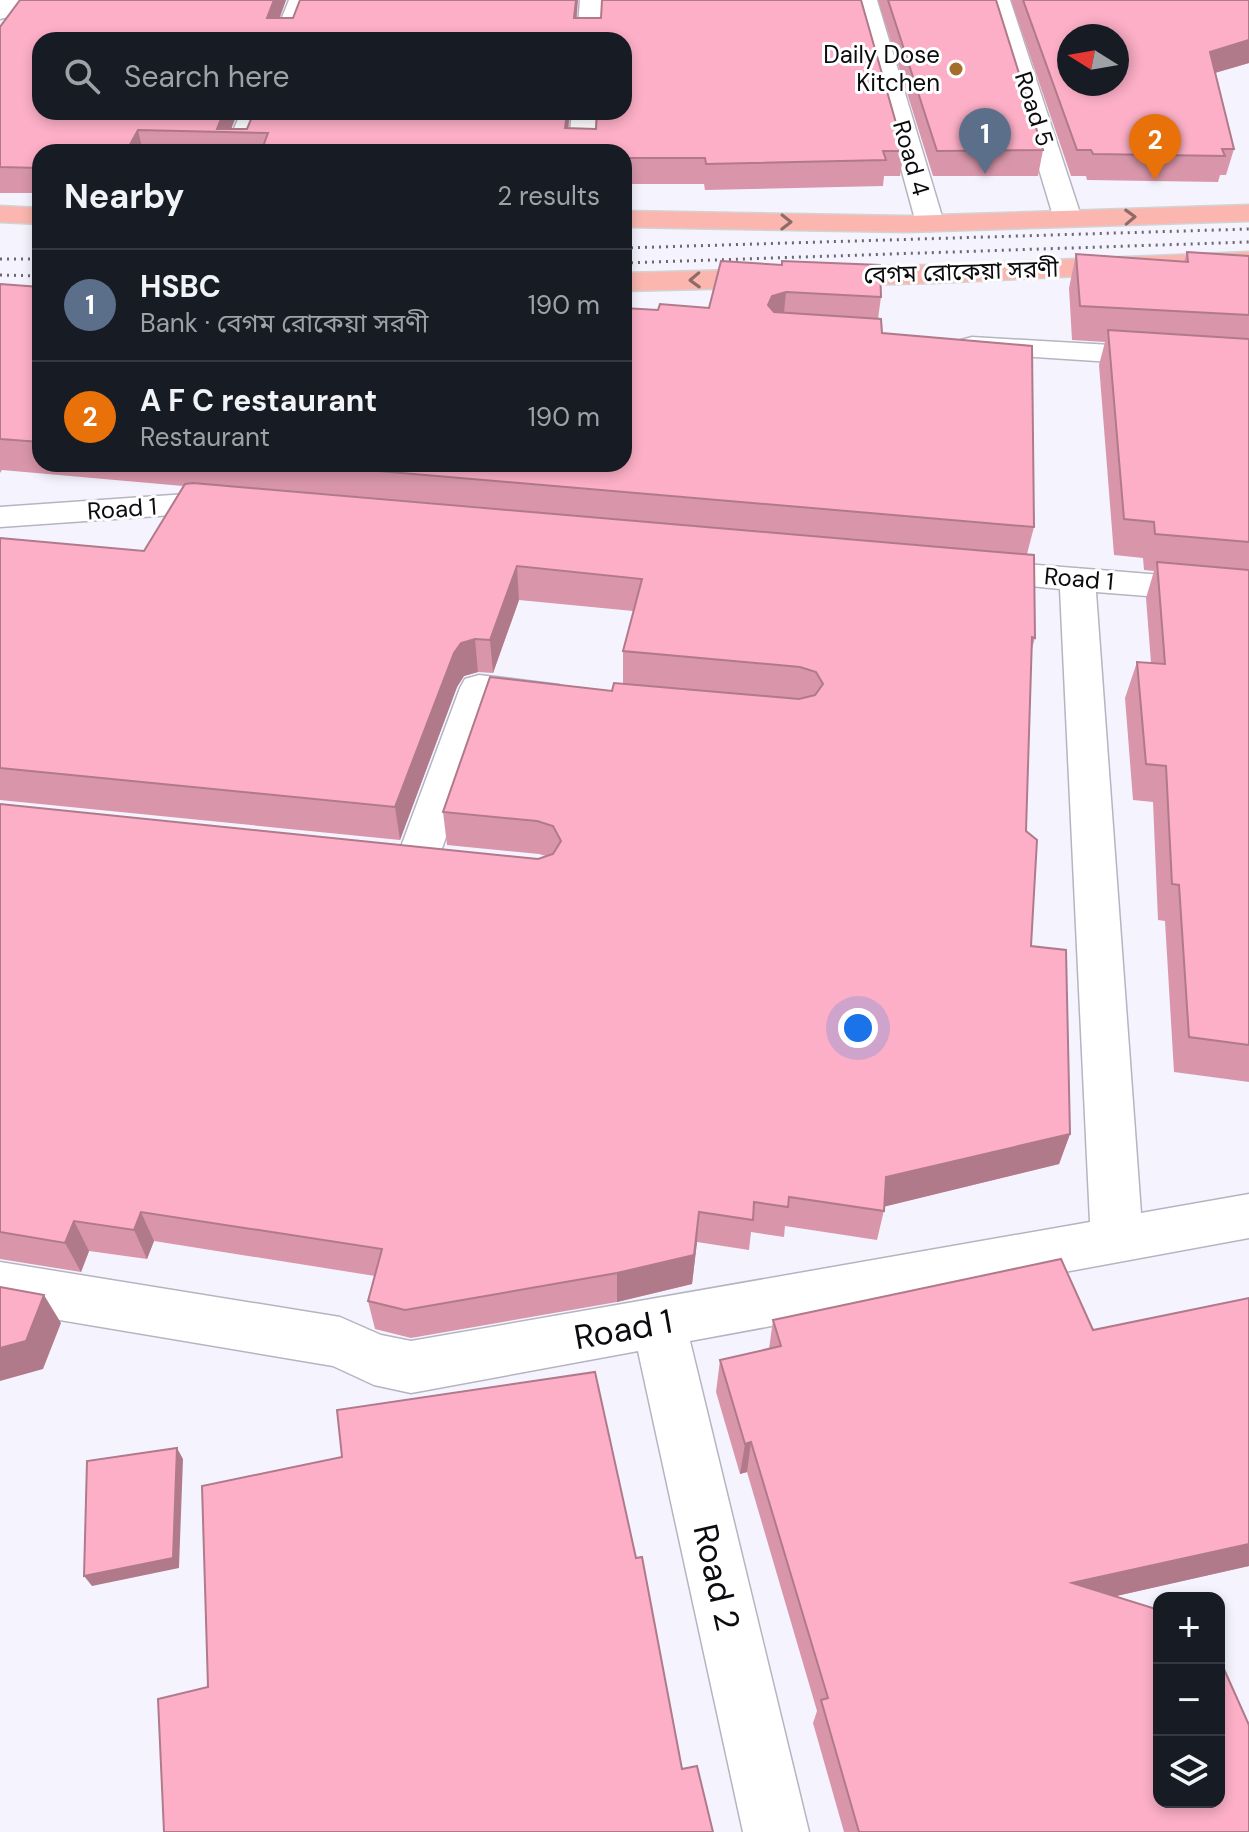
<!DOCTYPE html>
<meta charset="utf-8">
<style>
body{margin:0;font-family:"DM Sans","Noto Sans Bengali",sans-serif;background:#242831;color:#f1f3f6}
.controls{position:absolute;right:24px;bottom:24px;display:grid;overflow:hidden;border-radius:16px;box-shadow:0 4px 12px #0003}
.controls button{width:72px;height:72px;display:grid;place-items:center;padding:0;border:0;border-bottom:2px solid #363941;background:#171b24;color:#f1f3f6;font:40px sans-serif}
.compass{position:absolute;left:1057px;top:24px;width:72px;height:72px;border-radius:50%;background:#171b24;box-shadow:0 4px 12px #0003;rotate:281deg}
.you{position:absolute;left:858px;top:1028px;width:28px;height:28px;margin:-20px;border:6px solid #fff;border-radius:50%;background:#1a73e8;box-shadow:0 0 0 12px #1a73e833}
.badge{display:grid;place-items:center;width:52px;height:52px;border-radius:50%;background:#1a73e8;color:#fff;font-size:26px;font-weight:700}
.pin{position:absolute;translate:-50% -66px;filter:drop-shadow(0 2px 4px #0008)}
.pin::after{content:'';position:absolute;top:42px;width:28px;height:24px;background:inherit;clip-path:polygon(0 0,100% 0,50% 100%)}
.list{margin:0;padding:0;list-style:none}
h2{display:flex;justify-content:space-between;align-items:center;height:104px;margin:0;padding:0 32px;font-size:34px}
h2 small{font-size:26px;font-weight:400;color:#9ea1a6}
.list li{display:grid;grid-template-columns:52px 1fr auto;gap:24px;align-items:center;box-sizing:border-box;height:112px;padding:0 32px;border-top:2px solid #363941}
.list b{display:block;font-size:30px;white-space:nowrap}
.list p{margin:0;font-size:26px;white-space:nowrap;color:#9ea1a6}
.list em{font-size:26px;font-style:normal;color:#9ea1a6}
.icon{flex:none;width:44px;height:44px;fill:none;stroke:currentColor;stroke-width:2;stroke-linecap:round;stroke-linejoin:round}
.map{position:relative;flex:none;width:1249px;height:1832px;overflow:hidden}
.search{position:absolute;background:#171b24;box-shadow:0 4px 12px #0003;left:32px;top:32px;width:600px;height:88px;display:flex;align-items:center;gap:20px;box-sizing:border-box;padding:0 28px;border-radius:24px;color:#9ea1a6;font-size:30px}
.panel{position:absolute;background:#171b24;box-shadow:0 4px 12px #0003;left:32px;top:144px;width:600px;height:328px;border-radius:24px}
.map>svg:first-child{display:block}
</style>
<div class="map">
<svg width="1249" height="1832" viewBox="0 0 1249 1832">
<rect width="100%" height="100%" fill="#f5f4fe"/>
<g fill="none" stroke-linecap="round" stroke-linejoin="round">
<defs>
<g id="minor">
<polygon points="0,0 20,0 8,17 0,19"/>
<polygon points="289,0 311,0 295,40 273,40"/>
<polygon points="580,0 602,0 599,40 577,40"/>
<polygon points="855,0 877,0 944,223 940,229 930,231 920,229 916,223"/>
<polygon points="988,0 1010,0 1082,219 1078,225 1058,225 1054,219"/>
<polygon points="241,112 265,112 250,152 224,152"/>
<polygon points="572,112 596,112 594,152 568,152"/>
<polygon points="972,337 1249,353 1249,371 961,352 957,346 961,340"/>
<polygon points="201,493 242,499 247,506 242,513 230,516 201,513 0,527 0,507"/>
<polygon points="976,560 1249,582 1249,604 1096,592 1141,1213 1249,1194 1249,1238 690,1341 809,1832 743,1832 638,1351 411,1393 374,1385 333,1366 0,1310 0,1262 340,1317 381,1335 411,1341 1090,1222 1060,589 963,579 958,571 963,563"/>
<polygon points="479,675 559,685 564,694 559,703 545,707 493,702 438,860 432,871 417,876 402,871 396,860 460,688 465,679"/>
</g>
<g id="primary">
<polygon points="1249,205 1249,221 907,232 624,227 624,211 907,216"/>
<polygon points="0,206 40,208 40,224 0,222"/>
<polygon points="1249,252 1249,268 933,283 624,291 624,273 933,265"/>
</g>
</defs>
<!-- minor casing -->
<use href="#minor" stroke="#b5b4c0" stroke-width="3"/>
<!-- primary casing -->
<use href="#primary" stroke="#d3d3d4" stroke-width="3"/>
<!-- minor -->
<use href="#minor" fill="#fff" fill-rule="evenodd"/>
<!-- primary -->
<use href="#primary" fill="#fab6af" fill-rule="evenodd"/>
<!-- rail -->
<g stroke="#68686e" stroke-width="3" stroke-dasharray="2 5" stroke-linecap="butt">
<polyline points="624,248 1249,229"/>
<polyline points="0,259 40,259"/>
<polyline points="624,263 1249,242"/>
<polyline points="0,275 40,276"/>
</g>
</g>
<!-- wall -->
<g fill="#d996aa" fill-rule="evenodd">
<path d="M20 0H286L280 18H577L904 151 900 176H884L883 186 705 190 704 184H624V152H40V193H0V27ZM40 40H624L596 129H232Z"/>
<polygon points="878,0 996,0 1043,150 1038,176 933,176"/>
<polygon points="1011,0 1249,0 1249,63 1215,73 1234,149 1226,175 1220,175 1218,182 1087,180 1086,176 1071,176"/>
<polygon points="1187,252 1249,256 1249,1082 1174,1072 1165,921 1158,920 1153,802 1133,800 1125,698 1137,662 1151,663 1146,598 1154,571 1144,570 1143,558 1114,555 1099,365 1105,342 1072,340 1069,288 1076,254 1184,262"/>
<polygon points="721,261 881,297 878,319 882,333 1034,527 1027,554 1035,638 1031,652 1026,831 1031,946 1070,1134 1059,1164 885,1206 877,1240 785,1226 784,1237 751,1232 749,1250 697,1242 692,1284 617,1302 411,1338 375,1329 368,1301 375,1276 154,1241 147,1259 89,1251 81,1272 0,1259 0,804 538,859 546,856 539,854 447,845 443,812 623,683 623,651 633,611 519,600 493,673 478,672 464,676 457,687 400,840 0,800 0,538 144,551 183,486 2,470 0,473 0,284 40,287 40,464 624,464 658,310 709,308"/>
<polygon points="1249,1298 1249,1566 1115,1596 1249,1832 844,1832 813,1723 817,1711 747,1472 740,1474 716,1392 720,1360 769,1349 773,1320 1093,1330"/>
</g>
<!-- shaded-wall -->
<g fill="#b07a8b">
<polygon points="274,0 286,0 271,40 267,18"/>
<polygon points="576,0 578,0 575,40 574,18"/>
<polygon points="1249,40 1249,63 1204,76 1210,52"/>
<polygon points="224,112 238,112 230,132 217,129"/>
<polygon points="567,112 570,112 566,152 565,128"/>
<polygon points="138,130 143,152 126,152"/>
<polygon points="786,292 783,323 768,305 772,296"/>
<polygon points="517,566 519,600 493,673 490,640"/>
<polygon points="475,639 478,672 464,676 457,687 400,840 395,807 454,653 461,643"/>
<polygon points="1070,1134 1059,1164 879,1208 886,1177"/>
<polygon points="141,1212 154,1241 147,1259 134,1230"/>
<polygon points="699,1212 697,1242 692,1284 617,1302 617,1273"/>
<polygon points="74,1221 89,1251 81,1272 65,1243"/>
<polygon points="44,1295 61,1323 43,1369 0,1381 0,1348"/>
<polygon points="751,1442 747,1472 740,1474 745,1444"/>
<polygon points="177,1448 183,1459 179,1568 92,1586 84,1576"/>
<polygon points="1249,1544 1249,1566 1055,1610 1072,1583"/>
</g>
<!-- building -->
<g fill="#fcafc6" stroke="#b07a8b" stroke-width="2" fill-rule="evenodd">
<path d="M20 0H274L267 18H293L300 0H576L574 18H601L602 0H861L904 151H883L886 160 706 164 705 158H624V152H261L268 133 138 130 126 152H40V168L0 167V27ZM40 40H624V112H597L596 129 565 128 567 112H254L247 129H217L224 112H40Z"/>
<polygon points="888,0 996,0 1043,150 937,151"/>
<path d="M1023 0H1249V40L1210 52 1234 149H1222L1225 156 1093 154 1091 150H1077ZM1069 36H1117V84H1069Z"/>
<polygon points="1187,252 1249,256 1249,315 1080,306 1076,254 1188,262"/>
<polygon points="721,261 782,265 782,261 880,265 881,297 786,292 772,296 768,305 774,312 881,319 882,333 1032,346 1034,527 297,464 624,464 624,308 658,310 660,304 709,308"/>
<polygon points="0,284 40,287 40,442 0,439"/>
<polygon points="1108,330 1249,339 1249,542 1155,534 1154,522 1124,519"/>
<polygon points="193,483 1034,555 1035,638 1032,637 1026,831 1037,840 1031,946 1066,950 1070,1134 886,1177 884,1211 789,1197 788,1207 754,1202 753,1220 699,1212 694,1255 617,1273 405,1310 368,1301 382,1249 141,1212 134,1230 74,1221 65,1243 0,1232 0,804 538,859 553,854 561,841 553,826 537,821 443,812 490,677 612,691 614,683 799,699 815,695 823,684 816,672 800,667 623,651 642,579 517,566 490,640 475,639 461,643 454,653 395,807 0,768 0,538 144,551 185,484"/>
<polygon points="1157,562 1249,570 1249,1045 1189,1037 1179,885 1172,884 1166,766 1146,764 1137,662 1165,664"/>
<polygon points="1061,1259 1093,1330 1249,1298 1249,1544 1072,1583 1159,1610 1159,1802 1219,1802 1219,1658 1249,1725 1249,1832 859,1832 821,1700 828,1698 751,1442 745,1444 720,1360 781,1346 773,1320"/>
<polygon points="0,1287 44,1295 26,1341 0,1348"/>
<polygon points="595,1372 636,1558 642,1557 682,1769 697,1766 713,1832 164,1832 158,1699 208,1687 202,1486 342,1457 337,1410"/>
<polygon points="177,1448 173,1558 84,1576 87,1461"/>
</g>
<!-- one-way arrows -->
<defs><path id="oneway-chevron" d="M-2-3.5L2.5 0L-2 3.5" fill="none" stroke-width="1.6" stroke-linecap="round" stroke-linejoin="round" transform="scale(2)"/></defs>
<g stroke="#8f6a67">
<use href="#oneway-chevron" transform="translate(1130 217) rotate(-2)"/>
<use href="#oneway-chevron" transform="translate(786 222) rotate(1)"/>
<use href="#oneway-chevron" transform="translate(695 280) rotate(178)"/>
</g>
<!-- markers -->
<circle fill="#a56d2a" stroke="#fff" stroke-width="3" cx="956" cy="69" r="8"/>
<g text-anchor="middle" stroke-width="6" stroke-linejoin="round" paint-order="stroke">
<!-- far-poi labels -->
<g font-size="24" fill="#0c0c10" stroke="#fff" text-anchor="end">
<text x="940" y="63">Daily Dose<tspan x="940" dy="28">Kitchen</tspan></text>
</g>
<!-- far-street labels -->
<g font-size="24" fill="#0c0c10" stroke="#fff">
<text transform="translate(1034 109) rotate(72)" y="8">Road 5</text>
<text transform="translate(911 158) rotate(74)" y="8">Road 4</text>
<text transform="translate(961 272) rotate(-2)" y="8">বেগম রোকেয়া সরণী</text>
<text transform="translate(122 509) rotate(-4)" y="8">Road 1</text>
<text transform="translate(1079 579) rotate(5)" y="8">Road 1</text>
</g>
<!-- near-street labels -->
<g font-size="34" fill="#0c0c10" stroke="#fff">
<text transform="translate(623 1329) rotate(-10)" y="12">Road 1</text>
<text transform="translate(717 1577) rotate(77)" y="12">Road 2</text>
</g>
</g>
</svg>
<div class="controls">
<button>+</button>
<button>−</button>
<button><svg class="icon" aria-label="layers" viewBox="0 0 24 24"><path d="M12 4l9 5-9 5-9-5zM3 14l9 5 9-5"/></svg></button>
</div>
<svg class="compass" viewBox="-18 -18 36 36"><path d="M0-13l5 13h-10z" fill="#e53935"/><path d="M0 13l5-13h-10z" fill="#9ea1a6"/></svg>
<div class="you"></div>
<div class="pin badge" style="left:985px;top:174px;background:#5c6f8a">1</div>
<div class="pin badge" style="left:1155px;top:180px;background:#e8710a">2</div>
<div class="search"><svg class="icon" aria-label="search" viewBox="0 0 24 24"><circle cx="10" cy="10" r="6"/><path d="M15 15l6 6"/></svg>Search here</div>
<section class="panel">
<h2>Nearby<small>2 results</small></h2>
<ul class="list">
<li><span class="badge" style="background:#5c6f8a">1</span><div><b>HSBC</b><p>Bank · বেগম রোকেয়া সরণী</p></div><em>190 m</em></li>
<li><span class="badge" style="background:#e8710a">2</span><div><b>A F C restaurant</b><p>Restaurant</p></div><em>190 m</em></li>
</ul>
</section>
</div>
